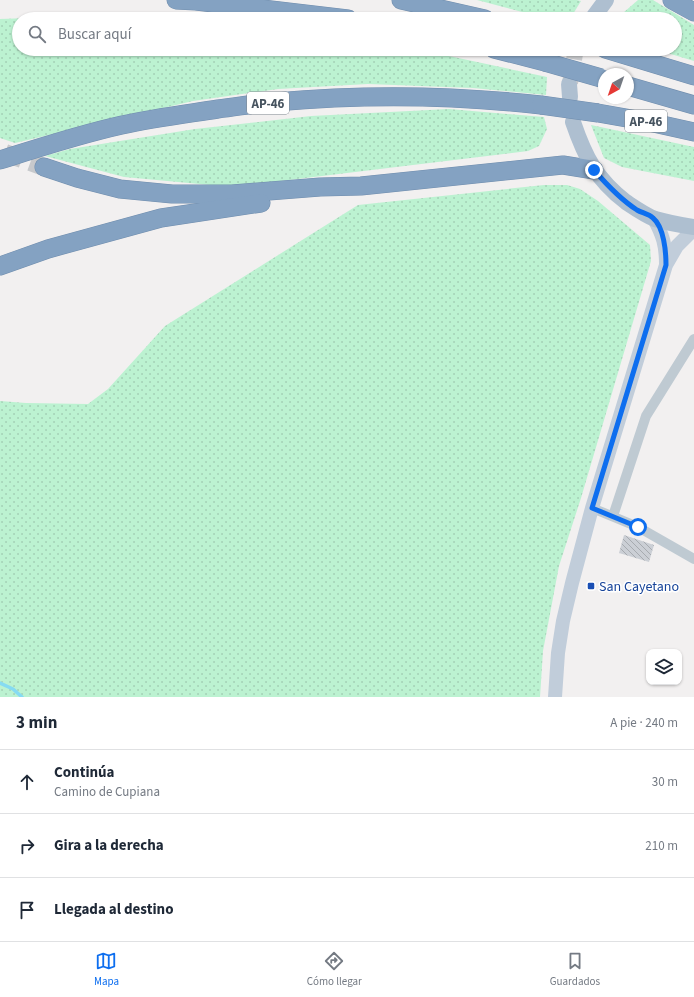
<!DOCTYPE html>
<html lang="es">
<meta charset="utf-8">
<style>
body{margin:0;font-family:"Source Sans 3",sans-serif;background:#f2f2f3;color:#1f2937}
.controls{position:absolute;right:12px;bottom:12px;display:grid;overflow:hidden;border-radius:8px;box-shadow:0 1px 3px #0004}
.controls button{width:36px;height:36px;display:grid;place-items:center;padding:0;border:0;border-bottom:1px solid #e0e1e3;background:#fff;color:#1f2937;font:20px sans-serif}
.compass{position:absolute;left:598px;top:68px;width:36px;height:36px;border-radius:50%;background:#fff;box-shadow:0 1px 3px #0004;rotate:220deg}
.stop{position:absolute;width:12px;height:12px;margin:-9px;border:3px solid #0d6eef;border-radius:50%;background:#fff}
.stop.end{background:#0d6eef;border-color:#fff;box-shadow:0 1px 4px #0008}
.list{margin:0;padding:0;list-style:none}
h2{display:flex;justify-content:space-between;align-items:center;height:52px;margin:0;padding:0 16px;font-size:17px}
h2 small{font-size:13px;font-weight:400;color:#747a83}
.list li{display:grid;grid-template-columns:26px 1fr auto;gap:12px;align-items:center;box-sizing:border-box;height:64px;padding:0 16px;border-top:1px solid #e0e1e3}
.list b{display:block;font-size:15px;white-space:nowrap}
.list p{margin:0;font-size:13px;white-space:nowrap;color:#747a83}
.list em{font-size:13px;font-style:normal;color:#747a83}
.icon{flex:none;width:22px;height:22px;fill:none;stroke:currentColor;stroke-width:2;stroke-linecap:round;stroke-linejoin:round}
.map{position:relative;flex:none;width:694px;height:697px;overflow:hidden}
.search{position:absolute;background:#fff;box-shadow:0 1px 3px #0004;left:12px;right:12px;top:12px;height:44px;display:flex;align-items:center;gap:10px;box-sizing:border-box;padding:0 14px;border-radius:22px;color:#747a83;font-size:15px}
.sheet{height:244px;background:#fff}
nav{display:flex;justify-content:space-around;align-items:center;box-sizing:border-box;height:56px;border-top:1px solid #e0e1e3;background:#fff;font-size:11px;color:#747a83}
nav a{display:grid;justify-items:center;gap:2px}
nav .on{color:#0d6eef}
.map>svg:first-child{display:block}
</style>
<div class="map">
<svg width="694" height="697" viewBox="0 0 694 697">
<defs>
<pattern id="grass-dots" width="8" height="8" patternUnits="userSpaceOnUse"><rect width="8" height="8" fill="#bcf2d1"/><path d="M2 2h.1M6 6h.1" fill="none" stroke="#a3d1b6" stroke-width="1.8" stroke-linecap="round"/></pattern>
<pattern id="building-back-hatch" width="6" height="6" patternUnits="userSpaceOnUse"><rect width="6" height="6" fill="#cbcfd5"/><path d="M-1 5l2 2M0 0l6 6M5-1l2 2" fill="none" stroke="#a7abb0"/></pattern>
</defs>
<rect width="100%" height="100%" fill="#f2f0f0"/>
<!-- grass -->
<g fill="url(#grass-dots)">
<polygon points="477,0 577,0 581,1 570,19 549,19"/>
<polygon points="638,0 653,0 694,25 694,61 654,49 675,49 675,19 616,19"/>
<polygon points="114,15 182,19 19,19 19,49 416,49 547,77 546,95 473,88 368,84 278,89 193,101 15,143 0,138 0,19"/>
<polygon points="449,109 544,117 547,129 539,146 528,151 232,187 124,177 45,156 70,149 195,129 311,116"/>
<polygon points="591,125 694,147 694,181 622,167 604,158"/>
<polygon points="544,185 567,185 580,189 598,201 650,245 651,261 581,498 559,566 543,651 540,697 0,697 0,401 26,403 88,404 108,389 165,326 358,205"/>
</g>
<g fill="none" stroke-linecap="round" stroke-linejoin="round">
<!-- stream -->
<polyline stroke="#86dbf2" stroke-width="3.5" points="0,683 13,689 22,697"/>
</g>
<!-- building -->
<polygon fill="url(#building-back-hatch)" points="624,535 654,545 649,562 619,553"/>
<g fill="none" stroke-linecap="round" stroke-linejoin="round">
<!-- primary-tunnel -->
<polyline stroke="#c7c9cc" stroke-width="16" stroke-dasharray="16 8" stroke-linecap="butt" points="570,83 575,54 577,49"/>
<!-- highway-tunnel -->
<polyline stroke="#c7c9cc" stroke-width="18" stroke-dasharray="18 9" stroke-linecap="butt" points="5,153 44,167"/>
<defs>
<g id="highway">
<polyline points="176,0 196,1 348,19"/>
<polyline points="401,0 485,19"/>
<polyline points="672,0 694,12"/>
<polyline points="494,49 545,62"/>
<polyline points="605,49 694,76"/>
<polyline points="628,86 694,105"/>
<polyline points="598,113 649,122 694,132"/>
<path d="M0 160C41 147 81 134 122 125 154 118 186 114 218 109 237 107 256 103 275 102 364 94 453 95 541 105"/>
<polyline points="44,167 77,178 120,189 172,194 232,194 320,187 361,186 563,165 594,170"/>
<polyline points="0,266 48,249 161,218 261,203"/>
</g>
</defs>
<!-- highway casing -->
<use href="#highway" stroke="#708dad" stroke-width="19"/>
<!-- street -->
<g stroke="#bfcad2" stroke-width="10">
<polyline points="592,508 638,527 694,559"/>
<polyline points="613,516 646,416 694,339"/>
</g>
<!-- secondary -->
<g stroke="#c1cdda" stroke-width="14">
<path d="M654 219C663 235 666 246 666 264"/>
<polyline points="555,697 558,653 563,621 572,583 592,508 666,265 677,246 694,229"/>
</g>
<!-- primary -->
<g stroke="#aebfd0" stroke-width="16">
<polyline points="592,19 606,0"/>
<polyline points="569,84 570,97"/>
<path d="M573 122C585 157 596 179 626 202 635 208 645 215 655 219 668 223 681 225 694 227"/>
</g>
<!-- highway -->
<use href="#highway" stroke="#84a2c2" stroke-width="18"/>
<defs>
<g id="highway-bridge">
<polyline points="545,62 601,78"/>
<polyline points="541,105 598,113"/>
</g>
</defs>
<!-- highway-bridge casing -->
<use href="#highway-bridge" stroke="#708dad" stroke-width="19" stroke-linecap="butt"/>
<!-- highway-bridge -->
<use href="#highway-bridge" stroke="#84a2c2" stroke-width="18"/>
</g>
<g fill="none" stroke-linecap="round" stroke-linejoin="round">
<!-- route -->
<path stroke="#0d6eef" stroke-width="5" d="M594 170C607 185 620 199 637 210 642 213 649 214 653 218 664 227 666 252 666 265L592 508 638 527"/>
</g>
<!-- markers -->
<rect fill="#1a4fb4" stroke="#fff" stroke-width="1.5" x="587" y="582" width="8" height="8" rx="2"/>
<g text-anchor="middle" stroke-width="3" stroke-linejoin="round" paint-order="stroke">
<!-- shield labels -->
<g fill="#fff" stroke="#7e878f" stroke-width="1">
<rect x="247" y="92" width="42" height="22" rx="3"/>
<rect x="625" y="110" width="42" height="22" rx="3"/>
</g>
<g font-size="13" font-weight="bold" fill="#46535f">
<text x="268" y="108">AP-46</text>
<text x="646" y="126">AP-46</text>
</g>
<!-- transit labels -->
<g font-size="14" fill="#164399" stroke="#fff" text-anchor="start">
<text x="599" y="591">San Cayetano</text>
</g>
</g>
</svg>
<div class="controls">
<button><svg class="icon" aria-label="layers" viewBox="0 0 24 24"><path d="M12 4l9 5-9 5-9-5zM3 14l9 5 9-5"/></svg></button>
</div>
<svg class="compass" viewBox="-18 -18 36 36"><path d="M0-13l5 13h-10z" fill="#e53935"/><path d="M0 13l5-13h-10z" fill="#747a83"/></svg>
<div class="stop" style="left:638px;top:527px"></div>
<div class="stop end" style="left:594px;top:170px"></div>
<div class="search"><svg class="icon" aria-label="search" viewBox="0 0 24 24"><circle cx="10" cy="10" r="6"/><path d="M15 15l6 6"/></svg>Buscar aquí</div>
</div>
<section class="sheet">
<h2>3 min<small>A pie · 240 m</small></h2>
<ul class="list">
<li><svg class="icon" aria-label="ahead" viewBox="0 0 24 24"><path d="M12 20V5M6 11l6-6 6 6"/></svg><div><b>Continúa</b><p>Camino de Cupiana</p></div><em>30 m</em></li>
<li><svg class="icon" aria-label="right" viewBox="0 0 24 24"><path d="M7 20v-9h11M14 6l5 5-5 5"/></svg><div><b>Gira a la derecha</b></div><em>210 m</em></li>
<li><svg class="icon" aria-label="arrive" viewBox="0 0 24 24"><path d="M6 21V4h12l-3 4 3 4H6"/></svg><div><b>Llegada al destino</b></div></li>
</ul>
</section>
<nav>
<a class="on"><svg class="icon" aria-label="map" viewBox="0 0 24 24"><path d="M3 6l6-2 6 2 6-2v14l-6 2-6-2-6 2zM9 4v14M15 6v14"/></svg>Mapa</a>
<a><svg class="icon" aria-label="directions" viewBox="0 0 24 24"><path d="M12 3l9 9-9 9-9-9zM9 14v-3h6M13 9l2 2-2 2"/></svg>Cómo llegar</a>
<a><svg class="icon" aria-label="saved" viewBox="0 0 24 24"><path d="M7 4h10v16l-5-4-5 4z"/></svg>Guardados</a>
</nav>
